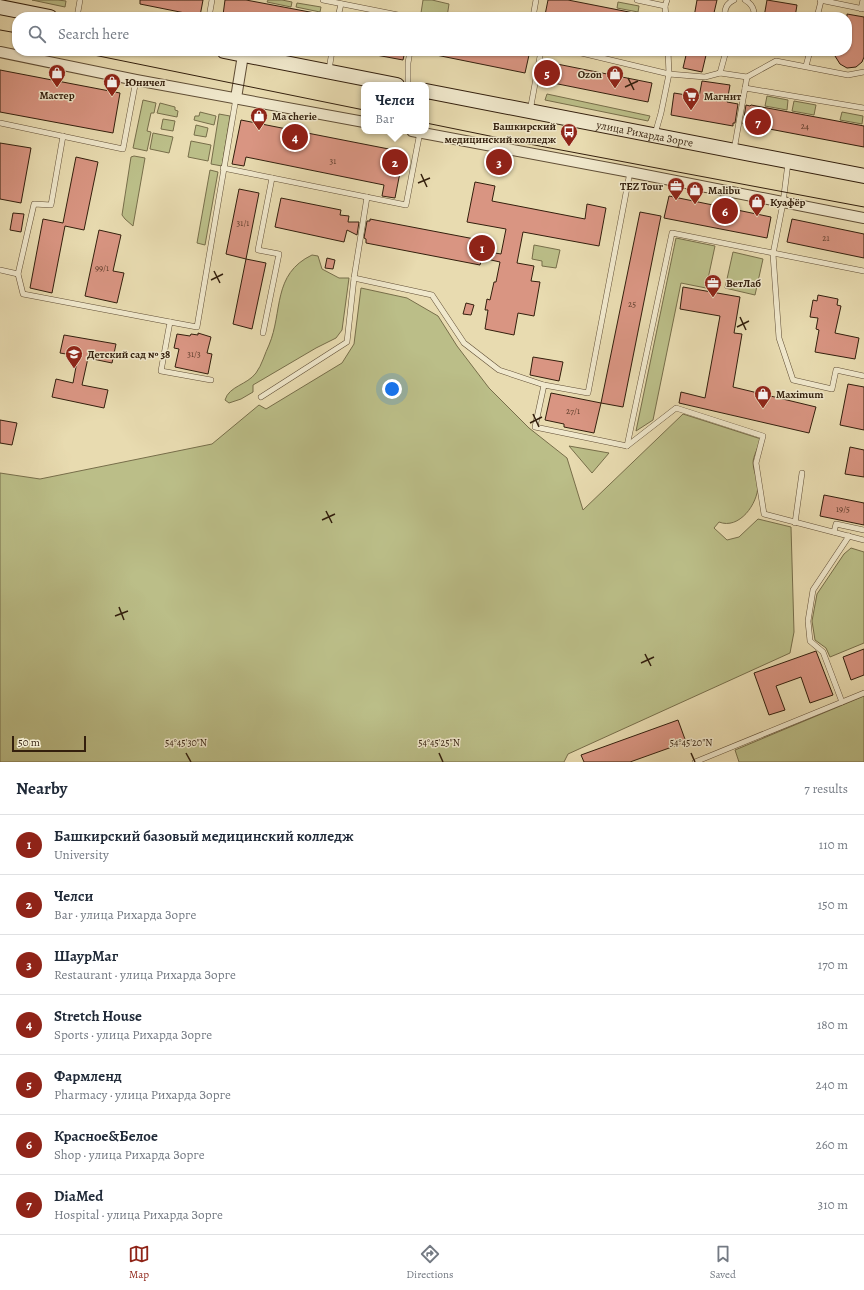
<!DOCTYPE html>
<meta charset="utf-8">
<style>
body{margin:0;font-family:Alegreya,serif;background:#f6f6f7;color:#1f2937}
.scale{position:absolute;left:12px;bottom:10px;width:74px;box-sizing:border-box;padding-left:4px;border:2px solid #331f0d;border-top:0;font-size:11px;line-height:14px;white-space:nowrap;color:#331f0d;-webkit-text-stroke:3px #f0e8cc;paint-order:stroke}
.you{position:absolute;left:392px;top:389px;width:14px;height:14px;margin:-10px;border:3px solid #fff;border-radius:50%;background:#1a73e8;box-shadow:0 0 0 6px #1a73e833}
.badge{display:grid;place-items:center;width:26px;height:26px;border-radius:50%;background:#8f2418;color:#fff;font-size:13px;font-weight:700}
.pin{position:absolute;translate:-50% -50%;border:2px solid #fff;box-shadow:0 1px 4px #0006}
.popup{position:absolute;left:361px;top:82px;width:68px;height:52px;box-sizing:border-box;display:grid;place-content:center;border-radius:8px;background:#fff;filter:drop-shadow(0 1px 3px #0005);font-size:13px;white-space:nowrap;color:#747a83}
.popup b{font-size:15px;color:#1f2937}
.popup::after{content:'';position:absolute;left:50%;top:100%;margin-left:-8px;border:8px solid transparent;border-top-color:#fff}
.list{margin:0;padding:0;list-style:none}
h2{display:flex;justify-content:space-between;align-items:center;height:52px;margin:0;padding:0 16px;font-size:17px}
h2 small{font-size:13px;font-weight:400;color:#747a83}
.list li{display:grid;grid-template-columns:26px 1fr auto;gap:12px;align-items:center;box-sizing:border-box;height:60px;padding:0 16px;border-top:1px solid #e0e1e3}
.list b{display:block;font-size:15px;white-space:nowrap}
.list p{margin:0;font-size:13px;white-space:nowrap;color:#747a83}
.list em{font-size:13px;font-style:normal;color:#747a83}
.icon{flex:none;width:22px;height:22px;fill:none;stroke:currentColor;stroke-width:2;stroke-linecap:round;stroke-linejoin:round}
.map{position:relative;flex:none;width:864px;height:762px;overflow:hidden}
.search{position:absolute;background:#fff;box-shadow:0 1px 3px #0004;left:12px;right:12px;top:12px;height:44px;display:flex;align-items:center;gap:10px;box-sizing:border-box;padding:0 14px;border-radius:16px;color:#747a83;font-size:15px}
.sheet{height:472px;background:#fff}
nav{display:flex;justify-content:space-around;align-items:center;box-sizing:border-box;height:56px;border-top:1px solid #e0e1e3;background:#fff;font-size:11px;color:#747a83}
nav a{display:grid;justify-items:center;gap:2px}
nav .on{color:#8f2418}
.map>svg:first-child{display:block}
</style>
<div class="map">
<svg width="864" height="762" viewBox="0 0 864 762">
<rect width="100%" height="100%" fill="#e8dbb0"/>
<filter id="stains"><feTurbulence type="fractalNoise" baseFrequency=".005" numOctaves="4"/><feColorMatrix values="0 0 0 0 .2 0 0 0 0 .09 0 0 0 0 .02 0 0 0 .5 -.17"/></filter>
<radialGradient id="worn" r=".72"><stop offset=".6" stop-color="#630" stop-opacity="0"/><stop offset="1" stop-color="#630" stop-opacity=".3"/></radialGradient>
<!-- green -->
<g fill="#bbbe88" stroke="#776e4a">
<polygon points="32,0 58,0 66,1 65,7"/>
<polygon points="268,0 282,0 292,2 291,7 267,2"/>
<polygon points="423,0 432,0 449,4 447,17 436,17 435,15 421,13"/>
<polygon points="618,2 639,6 638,12 617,8"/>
<polygon points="297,3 321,7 320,12 296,7"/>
<polygon points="547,94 650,116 648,121 545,100"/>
<polygon points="767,96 788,100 787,110 765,106"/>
<polygon points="143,100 156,103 154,113 151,113 147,131 151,132 147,151 133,148"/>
<polygon points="794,101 816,105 814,115 792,111"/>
<polygon points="160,103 175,107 175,110 178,111 177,117 157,113"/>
<polygon points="200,112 216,116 214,125 194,120 195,116 199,116"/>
<polygon points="842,112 863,116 862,124 840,120"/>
<polygon points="219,114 230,116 222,166 211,164"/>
<polygon points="163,119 175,121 173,131 161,129"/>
<polygon points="196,125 208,128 206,137 194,135"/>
<polygon points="153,133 173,137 169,153 150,149"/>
<polygon points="191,141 211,145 208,161 188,157"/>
<polygon points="134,156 145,158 133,226 125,219 122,215 131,157"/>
<polygon points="210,170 218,172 205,245 197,243"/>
<polygon points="676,238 715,246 706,288 681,283 653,420 636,431"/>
<polygon points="534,245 560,250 556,268 542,266 542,261 532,259"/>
<polygon points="733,252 763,259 755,295 725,288"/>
<path d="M312 255 318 256 322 269 339 278H349L342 330 336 338 316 348 253 385V392L241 399 229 403 225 400C229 386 247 385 256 373 262 365 265 353 269 345 283 312 272 274 312 255Z"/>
<path d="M361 288 407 298 438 316 457 346 489 388 529 428 567 458 583 510 683 414 761 439C759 446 753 456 753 463 753 471 758 478 758 485 758 504 739 530 719 522L714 528 727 540 739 537 758 519 791 527 794 632 790 653 568 754 564 762H0V473L40 479 212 444 259 405 266 409 342 363 354 344Z"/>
<polygon points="569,446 609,453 592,473"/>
<polygon points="851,548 864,552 864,643 830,657 826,648 815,640 812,621 817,594 844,554"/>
<polygon points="864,696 864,762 739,762 735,750"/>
</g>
<!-- building -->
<g fill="#d99582" stroke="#331f0d">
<polygon points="140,0 203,0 200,16 140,4"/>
<polygon points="225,0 246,0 315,13 314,17 233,17 223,15"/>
<polygon points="548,0 568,0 634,13 633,17 553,17 545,15"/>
<polygon points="697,0 717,0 713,17 694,17"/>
<polygon points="767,0 797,5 795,17 764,17"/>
<polygon points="847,14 864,17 864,57 862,62 856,67 847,68 840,64 835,56 836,51 847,51"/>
<polygon points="376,51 405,51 403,60 376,55"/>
<polygon points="436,51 511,51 529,55 525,73 436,55"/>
<polygon points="687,51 707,51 702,72 683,68"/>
<polygon points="547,62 652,83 648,102 543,81"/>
<polygon points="0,70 120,93 113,133 0,112"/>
<polygon points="702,81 730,85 727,102 738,104 735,123 733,123 733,126 671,115 674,93 699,97"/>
<polygon points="746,105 750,106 751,105 864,126 864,147 743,124"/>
<polygon points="241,120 404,152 395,198 382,196 384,185 246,157 244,166 232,164"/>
<polygon points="0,143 31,148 21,203 0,199"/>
<polygon points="76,157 98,162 84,230 65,226 52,293 30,288 43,219 63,223"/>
<polygon points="475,182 495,186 492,201 585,219 587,204 606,208 599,246 523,232 517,263 534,266 531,281 540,282 534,316 518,313 514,335 485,329 488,310 485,310 487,299 490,300 494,282 496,282 500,262 482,258 480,265 366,243 366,239 364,238 367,221 370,221 370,219 485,241 483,251 501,254 506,229 467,222"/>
<polygon points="239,189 259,193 246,259 226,254"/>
<polygon points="669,196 771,217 767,238 664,218"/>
<polygon points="281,198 341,210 340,215 349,216 348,222 359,222 357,235 347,230 344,242 275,227"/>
<polygon points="640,212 661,216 623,407 601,403"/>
<polygon points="13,213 24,214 21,232 10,230"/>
<polygon points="792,219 864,234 864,258 787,242"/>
<polygon points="99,230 121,235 113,271 124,273 117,303 85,296"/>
<polygon points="327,258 335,260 333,269 325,268"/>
<polygon points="246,259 266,263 252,329 233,324"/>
<polygon points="683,287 740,297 734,333 742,334 733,387 816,407 809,433 679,403 681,392 705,398 720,316 680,309"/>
<polygon points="818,295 838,299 837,305 841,306 835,333 859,338 855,359 815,352 819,330 816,329 818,318 810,317 813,300 817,301"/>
<polygon points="466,303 474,305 471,315 463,314"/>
<polygon points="198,333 211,337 207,353 212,354 208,374 175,367 179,349 174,348 177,334 190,336 191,334 198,335"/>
<polygon points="64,335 116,344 112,363 88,358 82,385 108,390 104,408 52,397 56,379 73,383 78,356 60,353"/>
<polygon points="533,357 563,362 559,381 530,375"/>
<polygon points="848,384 864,387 864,430 840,425"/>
<polygon points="551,393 601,403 594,433 564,427 564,424 545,420"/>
<polygon points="0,420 17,423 12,445 0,443"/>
<polygon points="850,447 864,450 864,477 845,474"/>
<polygon points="824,495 864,503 864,525 820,516"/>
<polygon points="864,649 864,675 851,680 843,657"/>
<polygon points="816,651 833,695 810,703 801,677 776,686 785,710 769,715 754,673"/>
<polygon points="678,720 686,742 630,762 584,762 581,755"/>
</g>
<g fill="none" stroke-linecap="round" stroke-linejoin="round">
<defs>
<g id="service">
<polyline points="323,0 408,17"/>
<polyline points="637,0 665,6 667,0"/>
<path d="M745 0C752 4 755 9 754 17"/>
<polyline points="820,0 864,9"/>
<polyline points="665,6 666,17"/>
<polyline points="861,9 863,0"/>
<polyline points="77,17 80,0"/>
<polyline points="209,17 212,0"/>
<polyline points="338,17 341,4"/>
<polyline points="533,17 536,0"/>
<path d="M725 17C724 9 727 3 734 0"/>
<polyline points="817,17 821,1"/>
<polyline points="573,51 669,74 668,51"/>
<polyline points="806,66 810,51"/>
<polyline points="329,70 332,51"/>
<polyline points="720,73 726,51"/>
<polyline points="747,77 776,61 848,75 864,72"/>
<polyline points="408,85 408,63 410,51"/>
<polyline points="745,88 864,108"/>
<polyline points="530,111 541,51"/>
<polyline points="0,123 123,149 136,80"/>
<polyline points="655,134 661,113 669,74 705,77 720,73 747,77 734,150"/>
<polyline points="788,163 783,203 773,254 779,338 793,380 832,389 836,370 864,376"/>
<polyline points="223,168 406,205 420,132"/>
<polyline points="630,172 588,393 544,385 535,427 627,446 672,233 864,271"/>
<polyline points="0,270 18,274 34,204 51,205 63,136"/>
<polyline points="18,274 23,294 170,322 161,371 211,380"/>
<polyline points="354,278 432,295 464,343 499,370 544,385"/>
<polyline points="170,322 197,327 236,98"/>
<polyline points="263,333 279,254 258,250 272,178"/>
<polyline points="261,397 347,342 354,278 367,197"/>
<polyline points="627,446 676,408 763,436 756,463 764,514 864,540"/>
<polyline points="795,523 802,473"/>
<polyline points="834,532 836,524 864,530"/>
<polyline points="842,702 823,652 810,641 808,621 813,590 849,536"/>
<polyline points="695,762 864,693"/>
</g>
<g id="minor">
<polyline points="0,52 136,80 364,122"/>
<polyline points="236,98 243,55"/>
<polyline points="412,131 630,172 864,218"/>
</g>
<g id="secondary">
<polyline points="0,7 50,17"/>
<polyline points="224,51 397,85"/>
<path id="s1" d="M426 91 864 176"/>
</g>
</defs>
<!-- service casing -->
<use href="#service" stroke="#604e36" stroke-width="6"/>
<!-- minor casing -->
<use href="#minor" stroke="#604e36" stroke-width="12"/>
<!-- secondary casing -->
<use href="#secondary" stroke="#331f0d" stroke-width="16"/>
<!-- service -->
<use href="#service" stroke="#f0e8cc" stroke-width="5"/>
<!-- minor -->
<use href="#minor" stroke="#f0e8cc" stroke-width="10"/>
<!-- secondary -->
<use href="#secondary" stroke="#f0e8cc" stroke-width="14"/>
<!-- tram -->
<g stroke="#331f0d" stroke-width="1">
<polyline points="0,30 17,33"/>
<polyline points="74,51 364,110"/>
<polyline points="426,123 529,144 864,207"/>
</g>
</g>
<!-- ticks -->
<path fill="none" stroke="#331f0d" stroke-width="1.5" d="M628 78 634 90M625 87 638 81M421 174 427 187M418 183 430 178M214 271 220 283M211 280 223 274M740 317 746 330M737 327 749 321M533 414 539 427M530 423 542 417M326 511 332 523M322 520 335 514M119 607 124 620M115 616 128 611M645 654 651 666M641 663 654 657M186 753 191 762M439 753 443 762M691 753 695 762"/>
<!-- icons -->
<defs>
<symbol id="shop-pin" viewBox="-11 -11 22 30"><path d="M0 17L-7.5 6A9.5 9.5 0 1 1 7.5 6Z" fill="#8f2418" stroke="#f0e8cc"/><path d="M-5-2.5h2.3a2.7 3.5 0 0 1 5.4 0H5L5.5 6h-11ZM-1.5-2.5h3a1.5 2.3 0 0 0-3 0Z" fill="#fff"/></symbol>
<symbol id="supermarket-pin" viewBox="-11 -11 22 30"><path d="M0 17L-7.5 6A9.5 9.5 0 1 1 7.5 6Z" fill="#8f2418" stroke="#f0e8cc"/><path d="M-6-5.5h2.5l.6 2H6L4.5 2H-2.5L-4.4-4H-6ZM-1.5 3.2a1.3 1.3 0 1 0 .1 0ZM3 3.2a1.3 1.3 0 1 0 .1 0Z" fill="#fff"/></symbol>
<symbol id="bus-pin" viewBox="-11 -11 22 30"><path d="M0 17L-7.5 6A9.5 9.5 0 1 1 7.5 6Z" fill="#8f2418" stroke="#f0e8cc"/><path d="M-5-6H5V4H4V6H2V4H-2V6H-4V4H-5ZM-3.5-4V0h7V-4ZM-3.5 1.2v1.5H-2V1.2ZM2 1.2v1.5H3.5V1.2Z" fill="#fff"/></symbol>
<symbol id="office-pin" viewBox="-11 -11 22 30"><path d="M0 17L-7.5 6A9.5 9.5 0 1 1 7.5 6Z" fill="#8f2418" stroke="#f0e8cc"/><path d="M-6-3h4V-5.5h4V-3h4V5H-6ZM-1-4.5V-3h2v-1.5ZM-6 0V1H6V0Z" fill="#fff"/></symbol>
<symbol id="school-pin" viewBox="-11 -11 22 30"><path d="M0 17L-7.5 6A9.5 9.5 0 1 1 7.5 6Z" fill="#8f2418" stroke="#f0e8cc"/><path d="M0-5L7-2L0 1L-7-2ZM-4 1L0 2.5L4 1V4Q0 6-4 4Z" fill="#fff"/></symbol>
</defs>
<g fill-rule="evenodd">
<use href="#shop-pin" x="47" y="63" width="20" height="27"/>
<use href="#shop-pin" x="605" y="64" width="20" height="27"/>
<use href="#shop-pin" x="102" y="72" width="20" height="27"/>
<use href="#supermarket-pin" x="681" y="86" width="20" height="27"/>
<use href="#shop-pin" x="249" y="106" width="20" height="27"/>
<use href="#bus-pin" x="559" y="122" width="20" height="27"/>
<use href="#office-pin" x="666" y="176" width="20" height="27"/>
<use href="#shop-pin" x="685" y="180" width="20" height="27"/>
<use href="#shop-pin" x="747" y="192" width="20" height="27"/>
<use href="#office-pin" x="703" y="273" width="20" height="27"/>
<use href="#school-pin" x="64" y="344" width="20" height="27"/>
<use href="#shop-pin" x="753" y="384" width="20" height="27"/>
</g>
<g text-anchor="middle" stroke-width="3" stroke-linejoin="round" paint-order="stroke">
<!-- number labels -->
<g font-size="9" fill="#5c3c2a">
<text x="805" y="129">24</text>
<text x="333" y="164">31</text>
<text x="243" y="226">31/1</text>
<text x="826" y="241">21</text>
<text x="102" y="271">99/1</text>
<text x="632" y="307">25</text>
<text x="194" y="357">31/3</text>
<text x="573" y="414">27/1</text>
<text x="843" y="512">19/5</text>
</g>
<!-- poi labels -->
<g font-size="11" font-weight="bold" fill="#331f0d" stroke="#f0e8cc" text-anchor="start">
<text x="602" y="78" text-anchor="end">Ozon</text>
<text x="125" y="86">Юничел</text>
<text x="57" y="99" text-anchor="middle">Мастер</text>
<text x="704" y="100">Магнит</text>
<text x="272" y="120">Ma cherie</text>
<text x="556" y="130" text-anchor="end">Башкирский<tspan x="556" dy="13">медицинский колледж</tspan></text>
<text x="663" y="190" text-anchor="end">TEZ Tour</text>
<text x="708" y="194">Malibu</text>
<text x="770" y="206">Куафёр</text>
<text x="726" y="287">ВетЛаб</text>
<text x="87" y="358">Детский сад № 38</text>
<text x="776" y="398">Maximum</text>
</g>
<!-- street labels -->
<g font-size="11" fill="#331f0d" stroke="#f0e8cc">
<text dy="4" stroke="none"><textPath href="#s1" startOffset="223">улица Рихарда Зорге</textPath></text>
</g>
</g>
<g font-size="10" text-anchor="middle" fill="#331f0d" stroke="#f0e8cc" stroke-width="3" stroke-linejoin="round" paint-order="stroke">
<text x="186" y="746">54°45'30"N</text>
<text x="439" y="746">54°45'25"N</text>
<text x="691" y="746">54°45'20"N</text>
</g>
<rect width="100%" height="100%" filter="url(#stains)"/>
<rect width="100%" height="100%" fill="url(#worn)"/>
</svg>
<div class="scale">50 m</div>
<div class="you"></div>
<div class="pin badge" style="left:482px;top:248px">1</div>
<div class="pin badge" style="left:395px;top:162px">2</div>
<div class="popup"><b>Челси</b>Bar</div>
<div class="pin badge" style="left:499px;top:162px">3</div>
<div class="pin badge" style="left:295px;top:137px">4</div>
<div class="pin badge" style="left:547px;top:73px">5</div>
<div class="pin badge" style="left:725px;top:211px">6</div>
<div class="pin badge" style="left:758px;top:122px">7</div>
<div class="search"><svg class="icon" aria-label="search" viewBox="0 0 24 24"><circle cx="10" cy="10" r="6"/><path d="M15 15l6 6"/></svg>Search here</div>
</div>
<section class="sheet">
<h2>Nearby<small>7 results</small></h2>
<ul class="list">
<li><span class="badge">1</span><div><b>Башкирский базовый медицинский колледж</b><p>University</p></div><em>110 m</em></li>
<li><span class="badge">2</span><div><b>Челси</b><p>Bar · улица Рихарда Зорге</p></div><em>150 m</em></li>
<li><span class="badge">3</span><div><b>ШаурМаг</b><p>Restaurant · улица Рихарда Зорге</p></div><em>170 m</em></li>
<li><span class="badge">4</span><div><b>Stretch House</b><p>Sports · улица Рихарда Зорге</p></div><em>180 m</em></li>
<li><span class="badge">5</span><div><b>Фармленд</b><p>Pharmacy · улица Рихарда Зорге</p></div><em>240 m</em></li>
<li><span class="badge">6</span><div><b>Красное&amp;Белое</b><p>Shop · улица Рихарда Зорге</p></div><em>260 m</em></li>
<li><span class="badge">7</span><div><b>DiaMed</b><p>Hospital · улица Рихарда Зорге</p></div><em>310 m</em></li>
</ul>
</section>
<nav>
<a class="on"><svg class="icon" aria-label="map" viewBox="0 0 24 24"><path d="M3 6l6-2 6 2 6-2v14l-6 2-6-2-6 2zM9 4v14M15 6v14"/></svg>Map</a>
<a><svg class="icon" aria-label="directions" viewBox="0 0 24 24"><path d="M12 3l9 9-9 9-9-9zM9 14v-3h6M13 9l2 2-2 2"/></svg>Directions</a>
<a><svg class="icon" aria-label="saved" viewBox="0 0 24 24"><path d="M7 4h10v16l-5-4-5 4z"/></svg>Saved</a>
</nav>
